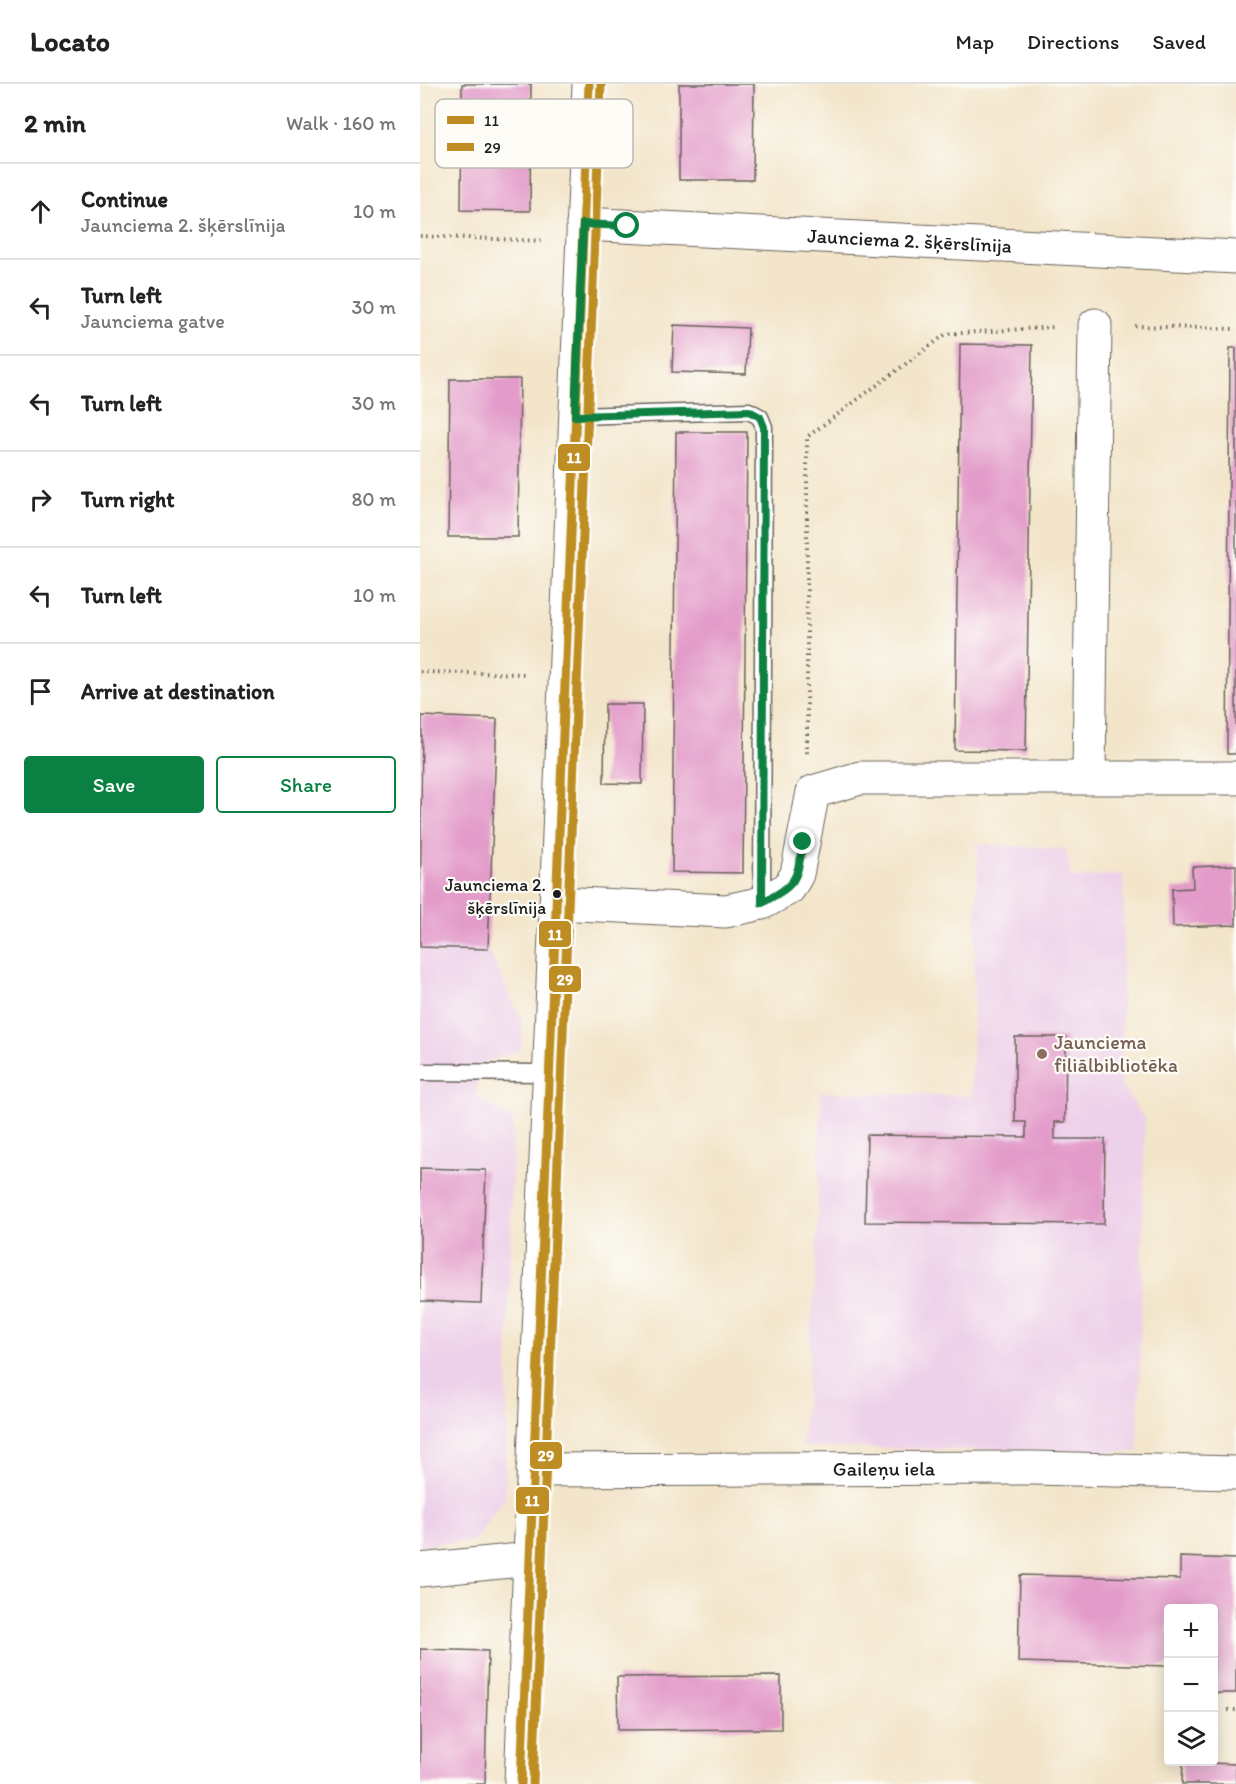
<!DOCTYPE html>
<meta charset="utf-8">
<style>
body{margin:0;font-family:Itim,sans-serif;background:#f2f2f2;color:#222}
.controls{position:absolute;right:18px;bottom:18px;display:grid;overflow:hidden;border-radius:6px;box-shadow:0 3px 15px #0003}
.controls button{width:54px;height:54px;display:grid;place-items:center;padding:0;border:0;border-bottom:2px solid #e0e0e0;background:#fff;color:#222;font:30px sans-serif}
.stop{position:absolute;width:18px;height:18px;margin:-14px;border:4px solid #0b8043;border-radius:50%;background:#fff}
.stop.end{background:#0b8043;border-color:#fff;box-shadow:0 2px 6px #0008}
.list{margin:0;padding:0;list-style:none}
h2{display:flex;justify-content:space-between;align-items:center;height:78px;margin:0;padding:0 24px;font-size:26px}
h2 small{font-size:20px;font-weight:400;color:#767676}
.list li{display:grid;grid-template-columns:39px 1fr auto;gap:18px;align-items:center;box-sizing:border-box;height:96px;padding:0 24px;border-top:2px solid #e0e0e0}
.list b{display:block;font-size:22px;white-space:nowrap}
.list p{margin:0;font-size:20px;white-space:nowrap;color:#767676}
.list em{font-size:20px;font-style:normal;color:#767676}
.actions{display:flex;gap:12px;padding:18px 24px}
.actions a{flex:1;padding:14px 0;border:2px solid #0b8043;border-radius:6px;text-align:center;font-size:21px;color:#0b8043}
.actions .main{background:#0b8043;color:#fff}
.icon{flex:none;width:33px;height:33px;fill:none;stroke:currentColor;stroke-width:2;stroke-linecap:round;stroke-linejoin:round}
.map{position:relative;flex:none;width:816px;height:1700px;overflow:hidden}
header{display:flex;align-items:center;gap:36px;box-sizing:border-box;height:84px;padding:0 30px;background:#fff;border-bottom:2px solid #e0e0e0}
header strong{font-size:28px}
nav{display:flex;gap:33px;margin-inline-start:auto;font-size:21px}
main{display:flex}
aside{flex:1;background:#fff}
.map>svg:first-child{display:block}
</style>
<header>
<strong>Locato</strong>
<nav><a>Map</a><a>Directions</a><a>Saved</a></nav>
</header>
<main>
<aside>
<h2>2 min<small>Walk · 160 m</small></h2>
<ul class="list">
<li><svg class="icon" aria-label="ahead" viewBox="0 0 24 24"><path d="M12 20V5M6 11l6-6 6 6"/></svg><div><b>Continue</b><p>Jaunciema 2. šķērslīnija</p></div><em>10 m</em></li>
<li><svg class="icon" aria-label="left" viewBox="0 0 24 24"><path d="M17 20v-9H6M10 6l-5 5 5 5"/></svg><div><b>Turn left</b><p>Jaunciema gatve</p></div><em>30 m</em></li>
<li><svg class="icon" aria-label="left" viewBox="0 0 24 24"><path d="M17 20v-9H6M10 6l-5 5 5 5"/></svg><div><b>Turn left</b></div><em>30 m</em></li>
<li><svg class="icon" aria-label="right" viewBox="0 0 24 24"><path d="M7 20v-9h11M14 6l5 5-5 5"/></svg><div><b>Turn right</b></div><em>80 m</em></li>
<li><svg class="icon" aria-label="left" viewBox="0 0 24 24"><path d="M17 20v-9H6M10 6l-5 5 5 5"/></svg><div><b>Turn left</b></div><em>10 m</em></li>
<li><svg class="icon" aria-label="arrive" viewBox="0 0 24 24"><path d="M6 21V4h12l-3 4 3 4H6"/></svg><div><b>Arrive at destination</b></div></li>
</ul>
<div class="actions"><a class="main">Save</a><a>Share</a></div>
</aside>
<div class="map">
<svg width="816" height="1700" viewBox="0 0 816 1700">
<rect width="100%" height="100%" fill="#fdfcf7"/>
<filter id="ink" filterUnits="userSpaceOnUse"><feTurbulence type="fractalNoise" baseFrequency=".0167" numOctaves="2"/><feDisplacementMap in="SourceGraphic" scale="12" xChannelSelector="R" yChannelSelector="G"/><feConvolveMatrix kernelMatrix="1 2 1 2 8 2 1 2 1" color-interpolation-filters="sRGB"/></filter>
<filter id="wash" filterUnits="userSpaceOnUse"><feTurbulence type="fractalNoise" baseFrequency=".008" numOctaves="4" result="noise"/><feDisplacementMap in="SourceGraphic" scale="24" xChannelSelector="R" yChannelSelector="G"/><feGaussianBlur stdDeviation="1.35" result="paint"/><feColorMatrix in="noise" values="0 0 0 0 0 0 0 0 0 0 0 0 0 0 0 0 0 1.4 0 .05"/><feComposite in="paint" operator="in"/></filter>
<g filter="url(#wash)">
<rect width="100%" height="100%" fill="#f3e5ca"/>
<!-- built -->
<g fill="#edd0e9">
<polygon points="0,632 77,635 68,865 102,937 101,966 60,980 56,1012 93,1036 85,1413 54,1457 0,1461"/>
<polygon points="558,760 646,765 651,794 704,790 701,1001 725,1035 718,1368 382,1363 396,1185 401,1008 551,1012"/>
</g>
<g id="blocks">
<!-- building -->
<g fill="#e39cca">
<polygon points="42,0 111,0 110,127 41,126"/>
<polygon points="259,0 334,0 333,96 259,96"/>
<polygon points="254,241 328,244 326,290 252,288"/>
<polygon points="540,260 612,261 606,667 535,666"/>
<polygon points="810,264 816,264 816,670 807,670"/>
<polygon points="30,295 100,295 98,453 28,453"/>
<polygon points="256,348 327,348 323,789 252,788"/>
<polygon points="185,620 223,620 222,700 184,699"/>
<polygon points="2,632 77,635 68,865 0,863"/>
<polygon points="816,781 816,841 753,843 752,805 773,804 772,783"/>
<polygon points="595,953 646,953 645,1038 635,1038 635,1055 685,1055 684,1140 445,1138 447,1051 606,1053 606,1038 595,1038"/>
<polygon points="0,1084 66,1086 61,1219 0,1217"/>
<polygon points="760,1473 816,1475 816,1609 794,1609 794,1524 748,1524 748,1582 598,1578 600,1491 760,1495"/>
<polygon points="0,1565 68,1567 65,1700 0,1700"/>
<polygon points="361,1592 361,1645 198,1646 197,1593"/>
<polygon points="763,1678 816,1680 816,1700 762,1700"/>
</g>
</g>
</g>
<g filter="url(#ink)">
<use href="#blocks" fill-opacity="0" stroke="#676259" stroke-width="1.5"/>
<g fill="none" stroke-linecap="round" stroke-linejoin="round">
<defs>
<g id="lane">
<polyline points="155,332 329,327 340,333 344,343 342,819"/>
<polyline points="0,988 129,989"/>
</g>
<g id="street">
<path id="s1" d="M163 140 816 173"/>
<polyline points="669,692 675,241"/>
<polyline points="136,819 306,827 342,819 369,804 377,790 393,708 440,694 816,694"/>
<path id="s2" d="M113 1386 614 1384 816 1389"/>
<polyline points="0,1486 110,1475"/>
</g>
<polyline id="secondary" points="101,1700 169,0"/>
</defs>
<!-- lane casing -->
<use href="#lane" stroke="#676259" stroke-width="19"/>
<!-- street casing -->
<use href="#street" stroke="#676259" stroke-width="35"/>
<!-- secondary casing -->
<use href="#secondary" stroke="#676259" stroke-width="35"/>
<!-- path -->
<g stroke="#676259" stroke-width="4" stroke-dasharray="1.5 4.5" stroke-linecap="butt">
<polyline points="0,152 125,157"/>
<polyline points="715,242 816,245"/>
<polyline points="0,588 107,590"/>
<polyline points="387,669 387,353 526,250 635,243"/>
<polyline points="808,1626 816,1626"/>
</g>
<!-- lane -->
<use href="#lane" stroke="#fff" stroke-width="16"/>
<!-- street -->
<use href="#street" stroke="#fff" stroke-width="33"/>
<!-- secondary -->
<use href="#secondary" stroke="#fff" stroke-width="33"/>
<defs>
<polyline id="bus-1" points="101,1700 169,0"/>
<polyline id="bus-2" points="113,1700 181,0"/>
</defs>
<!-- bus-1 casing -->
<use href="#bus-1" stroke="#fdfcf7" stroke-width="14"/>
<!-- bus-2 casing -->
<use href="#bus-2" stroke="#fdfcf7" stroke-width="14"/>
<!-- bus-1 -->
<use href="#bus-1" stroke="#be8e24" stroke-width="9"/>
<!-- bus-2 -->
<use href="#bus-2" stroke="#be8e24" stroke-width="9"/>
</g>
</g>
<g fill="none" stroke-linecap="round" stroke-linejoin="round" filter="url(#ink)">
<!-- route -->
<path stroke="#0b8043" stroke-width="8" d="M207 142 163 140 155 332 329 327 340 333 344 343 342 819C378 799 376 798 383 758"/>
</g>
<!-- markers -->
<circle fill="#1c1c1c" stroke="#fdfcf7" stroke-width="2" cx="137" cy="810" r="5"/>
<circle fill="#8d6e63" stroke="#fdfcf7" stroke-width="2" cx="622" cy="970" r="6"/>
<g text-anchor="middle" stroke-width="4.5" stroke-linejoin="round" paint-order="stroke">
<!-- bus labels -->
<g font-size="18" fill="#1c1c1c" stroke="#fdfcf7" text-anchor="end">
<text x="126" y="807">Jaunciema 2.<tspan x="126" dy="23">šķērslīnija</tspan></text>
</g>
<!-- street labels -->
<g font-size="20" fill="#1c1c1c" stroke="#fdfcf7">
<text dy="7" stroke="none"><textPath href="#s1" startOffset="327">Jaunciema 2. šķērslīnija</textPath></text>
<text dy="7" stroke="none"><textPath href="#s2" startOffset="351">Gaileņu iela</textPath></text>
</g>
<!-- education labels -->
<g font-size="20" fill="#785e54" stroke="#fdfcf7" text-anchor="start">
<text x="634" y="965">Jaunciema<tspan x="634" dy="23">filiālbibliotēka</tspan></text>
</g>
</g>
<!-- legend -->
<rect x="15" y="15" width="198" height="69" rx="9" fill="#fdfcf7" stroke="#bab9b5" stroke-width="1.5"/>
<rect x="27" y="32" width="27" height="8" fill="#be8e24"/>
<rect x="27" y="59" width="27" height="8" fill="#be8e24"/>
<g font-size="16" fill="#1c1c1c">
<text x="64" y="42">11</text>
<text x="64" y="69">29</text>
</g>
<g stroke="#fdfcf7" stroke-width="2">
<rect x="137" y="359" width="34" height="29" rx="6" fill="#be8e24"/>
<rect x="118" y="836" width="34" height="28" rx="6" fill="#be8e24"/>
<rect x="128" y="881" width="34" height="28" rx="6" fill="#be8e24"/>
<rect x="109" y="1357" width="34" height="29" rx="6" fill="#be8e24"/>
<rect x="95" y="1402" width="35" height="29" rx="6" fill="#be8e24"/>
</g>
<g font-size="16" text-anchor="middle" font-weight="bold" fill="#fff">
<text x="154" y="379">11</text>
<text x="135" y="856">11</text>
<text x="145" y="901">29</text>
<text x="126" y="1377">29</text>
<text x="112" y="1422">11</text>
</g>
</svg>
<div class="controls">
<button>+</button>
<button>−</button>
<button><svg class="icon" aria-label="layers" viewBox="0 0 24 24"><path d="M12 4l9 5-9 5-9-5zM3 14l9 5 9-5"/></svg></button>
</div>
<div class="stop" style="left:207px;top:142px"></div>
<div class="stop end" style="left:383px;top:758px"></div>
</div>
</main>
